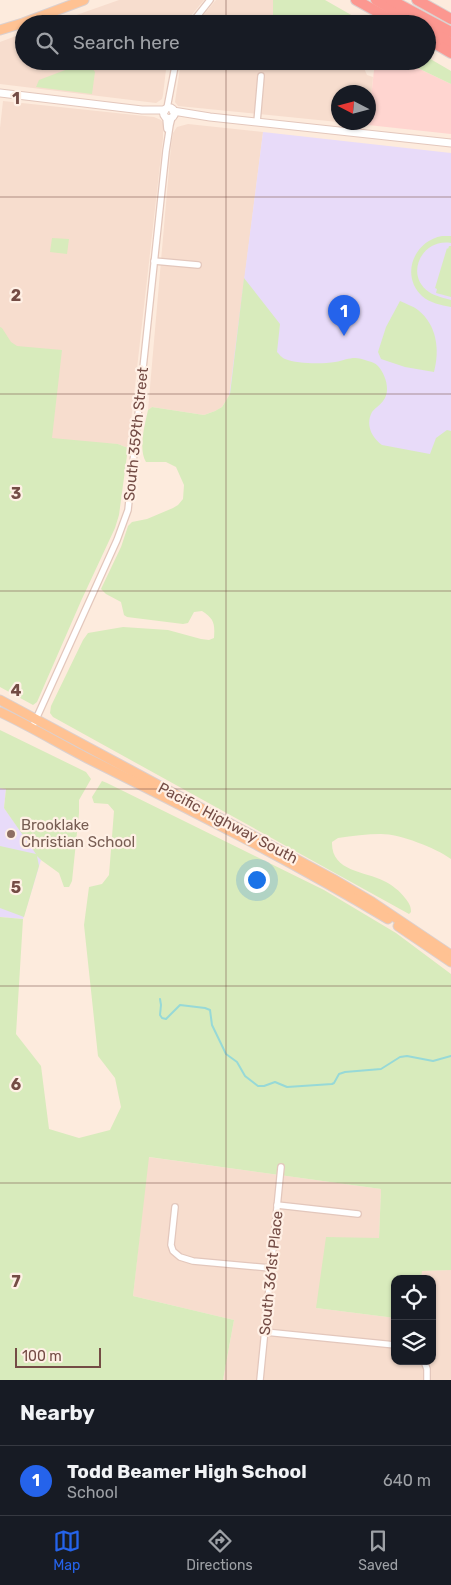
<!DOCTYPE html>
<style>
body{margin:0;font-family:Rubik,sans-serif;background:#242831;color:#f1f3f6}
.controls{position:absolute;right:15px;bottom:15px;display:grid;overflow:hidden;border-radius:10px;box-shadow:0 1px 4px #0004}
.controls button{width:45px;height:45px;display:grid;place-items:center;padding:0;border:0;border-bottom:1px solid #363941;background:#171b24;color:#f1f3f6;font:25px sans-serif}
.compass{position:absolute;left:331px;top:85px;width:45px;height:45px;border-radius:50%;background:#171b24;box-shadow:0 1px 4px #0004;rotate:276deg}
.scale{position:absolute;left:15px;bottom:12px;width:86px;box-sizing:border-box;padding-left:5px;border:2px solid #744c45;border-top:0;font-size:14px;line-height:18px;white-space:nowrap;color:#744c45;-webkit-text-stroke:4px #fff0e5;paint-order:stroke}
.you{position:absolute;left:256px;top:879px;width:18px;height:18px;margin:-12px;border:4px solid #fff;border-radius:50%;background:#1a73e8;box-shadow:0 0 0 8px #1a73e833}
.badge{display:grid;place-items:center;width:32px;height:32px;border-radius:50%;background:#2563eb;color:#fff;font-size:16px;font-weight:700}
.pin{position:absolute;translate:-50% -41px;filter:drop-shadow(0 1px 2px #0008)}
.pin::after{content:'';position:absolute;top:26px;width:18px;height:15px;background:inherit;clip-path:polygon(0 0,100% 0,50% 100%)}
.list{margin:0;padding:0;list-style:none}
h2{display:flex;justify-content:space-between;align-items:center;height:65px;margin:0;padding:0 20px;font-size:21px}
h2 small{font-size:16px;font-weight:400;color:#9ea1a6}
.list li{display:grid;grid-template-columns:32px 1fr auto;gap:15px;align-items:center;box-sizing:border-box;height:70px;padding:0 20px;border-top:1px solid #363941}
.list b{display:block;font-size:19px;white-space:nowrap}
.list p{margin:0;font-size:16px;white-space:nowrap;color:#9ea1a6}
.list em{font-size:16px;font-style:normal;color:#9ea1a6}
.icon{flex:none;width:28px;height:28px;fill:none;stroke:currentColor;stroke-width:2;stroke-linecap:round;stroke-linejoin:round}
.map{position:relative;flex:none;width:451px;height:1380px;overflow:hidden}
.search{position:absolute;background:#171b24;box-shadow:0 1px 4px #0004;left:15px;right:15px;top:15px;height:55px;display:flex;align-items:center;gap:12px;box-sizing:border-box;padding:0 18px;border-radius:28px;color:#9ea1a6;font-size:19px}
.sheet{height:135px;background:#171b24}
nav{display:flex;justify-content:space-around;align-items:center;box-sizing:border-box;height:70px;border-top:1px solid #363941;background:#171b24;font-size:14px;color:#9ea1a6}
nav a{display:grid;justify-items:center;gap:2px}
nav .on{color:#2563eb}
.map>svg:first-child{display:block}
</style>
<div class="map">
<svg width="451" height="1380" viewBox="0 0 451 1380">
<rect width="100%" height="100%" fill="#fdebdd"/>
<!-- residential -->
<g fill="#f7ddce">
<polygon points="119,0 204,0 184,24 51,24"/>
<polygon points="216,0 273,0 273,24 196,24"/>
<polygon points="24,33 24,61 167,61 163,95 162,99 156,103 0,84 0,42"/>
<polygon points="181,61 361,61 367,75 373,77 369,120 368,92 338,92 338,122 178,106 175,102"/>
<polygon points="3,101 154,117 161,120 163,123 163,138 128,448 118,444 0,440 0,128"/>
<polygon points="188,124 263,132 230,394 222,407 215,411 204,415 152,407 148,410 171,146 173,133 177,127"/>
<polygon points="148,1157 381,1189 379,1238 316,1308 395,1318 395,1361 432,1361 432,1279 421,1279 421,1271 451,1270 451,1380 223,1380 234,1320 133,1296"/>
</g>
<!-- commercial -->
<polygon fill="#ffd5d0" points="375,61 403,61 451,84 451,134 368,125"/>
<!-- education -->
<g fill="#e8dbf9">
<polygon points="263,132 451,153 451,486 221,459"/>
<polygon points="0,788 6,789 4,808 41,860 23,919 0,917"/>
</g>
<!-- green -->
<g fill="#d8ebbc">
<polygon points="273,0 325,0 367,24 273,24"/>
<polygon points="427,57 451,71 451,84 403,61 427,61"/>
<polygon points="81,64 92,68 95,72 92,94 36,87 39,80"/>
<path d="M442 236H451V243C422 238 404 275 429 292 435 296 444 298 451 300V307C441 305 430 303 422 296 400 275 414 241 442 236Z"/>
<polygon points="52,238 69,239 67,254 50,252"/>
<polygon points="449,246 451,246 451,297 436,293 437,289 435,288 447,248 448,249"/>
<path d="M244 278 280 324 277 352C279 354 282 358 285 359 297 364 323 364 335 362 349 359 354 355 368 361 372 362 375 363 378 366 385 374 390 388 385 398 382 404 376 407 372 412 365 425 372 438 382 445L430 454 436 438 447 430 451 431V859C436 848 400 834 381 834 367 834 352 836 338 838L332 842C331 872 365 871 384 881 392 885 400 891 405 898 409 903 411 906 411 912L409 914 53 717 50 713 51 706 83 640 88 633 123 627 168 630 201 639 209 640 214 638C215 623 214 619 202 611L194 612 188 623 183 624 127 617 124 615 121 602 106 594 101 589 121 547 128 526 132 522 147 519 173 508 178 505 183 499 184 485 176 467 166 462H146C138 449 145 424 148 410L152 407 204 415 215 411 222 407 230 394Z"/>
<path d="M400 301C406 304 413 306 418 310 437 325 440 350 434 372L405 367 381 359 378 352 386 327Z"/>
<polygon points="0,327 2,328 11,342 17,346 62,350 52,438 118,444 128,448 119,515 115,528 81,601 37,702 33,705 0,687"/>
<polygon points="0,730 86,772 91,779 79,800 79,813 72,881 69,887 64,887 59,873 41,860 37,856 39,866 24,917 0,908 0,846 36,854 4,808 6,789 0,788"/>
<polygon points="102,781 107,783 324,890 396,933 451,974 451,1270 422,1271 421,1279 395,1279 395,1318 316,1308 326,1237 379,1238 381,1189 149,1157 133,1296 234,1320 223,1380 0,1380 0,917 23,919 16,1034 41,1066 49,1129 79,1138 110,1130 121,1107 115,1078 98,1056 84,925 89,887 102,884 109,875 114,811 108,804 94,803 92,797"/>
</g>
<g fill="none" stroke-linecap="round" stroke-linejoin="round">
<!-- stream -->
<polyline stroke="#97d9d7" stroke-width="2" points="160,999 161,1005 160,1015 162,1018 166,1019 180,1005 205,1008 210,1010 212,1025 226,1054 237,1062 245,1076 258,1086 264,1086 275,1082 287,1087 332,1084 334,1083 339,1074 345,1072 381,1069 400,1057 407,1056 433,1061 451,1056"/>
<defs>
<g id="minor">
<polyline points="191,24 210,0"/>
<polyline points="167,108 176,61"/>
<polyline points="166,118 167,129"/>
<polyline points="257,122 261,76"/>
<polyline points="154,261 198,265"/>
<polyline points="32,728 117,540 128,510 166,151 170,125 172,117"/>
<polyline points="277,1205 358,1214"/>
<polyline points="175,1207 171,1245 173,1251 180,1257 193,1261 270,1268"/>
<polyline points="265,1332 395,1345"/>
<polyline points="424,1361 427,1369 427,1380"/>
<polyline points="260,1380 281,1167"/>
</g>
<g id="tertiary">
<polyline points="0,93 142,110 165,110"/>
<circle cx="169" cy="113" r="5.5"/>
<polyline points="173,111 210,117 451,143"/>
</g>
<g id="primary">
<polyline points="0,30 23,23 84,0"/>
<polyline points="0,700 333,879 372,902 451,955"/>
<path d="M0 712C30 726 58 743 87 758 189 809 290 860 388 919"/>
<polyline points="398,926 451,962"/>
</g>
<g id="motorway">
<polyline points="356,0 399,24"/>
<polyline points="376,0 417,24"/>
<polyline points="391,0 451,32"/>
<polyline points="417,0 451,19"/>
<polyline points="427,29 451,43"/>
<polyline points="427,39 451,53"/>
</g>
</defs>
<!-- minor casing -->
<use href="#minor" stroke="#e3c7bc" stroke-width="8"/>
<!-- tertiary casing -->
<use href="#tertiary" stroke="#e3c7bc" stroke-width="9"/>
<!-- primary casing -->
<use href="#primary" stroke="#dbd0cf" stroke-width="11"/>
<!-- motorway casing -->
<use href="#motorway" stroke="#dbd0cf" stroke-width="12"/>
<!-- minor -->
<use href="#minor" stroke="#fff" stroke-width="5.5"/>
<!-- tertiary -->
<use href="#tertiary" stroke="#fff" stroke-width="7"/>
<!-- primary -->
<use href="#primary" stroke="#ffc293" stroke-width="9"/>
<!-- motorway -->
<use href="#motorway" stroke="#fc9790" stroke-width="10"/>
</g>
<!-- grid -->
<path fill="none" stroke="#744c45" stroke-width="1" stroke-opacity="0.55" d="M226 0V24M226 61V1380M0 197H451M0 394H451M0 591H451M0 789H451M0 986H451M0 1183H451"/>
<!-- markers -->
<circle fill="#8d6e63" stroke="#fff0e5" stroke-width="2" cx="11" cy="834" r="5"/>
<g text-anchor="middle" stroke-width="4.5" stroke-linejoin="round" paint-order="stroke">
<!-- street labels -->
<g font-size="15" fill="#744c45" stroke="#fff0e5">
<text transform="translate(136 434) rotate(-84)" y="5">South 359th Street</text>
<text transform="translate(228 823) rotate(28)" y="5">Pacific Highway South</text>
<text transform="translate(271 1273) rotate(-84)" y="5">South 361st Place</text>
</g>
<!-- education labels -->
<g font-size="15" fill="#785e54" stroke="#fff0e5" text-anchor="start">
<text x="21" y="830">Brooklake<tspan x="21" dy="17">Christian School</tspan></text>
</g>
</g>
<g font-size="16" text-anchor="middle" font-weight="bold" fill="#744c45" stroke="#fff0e5" stroke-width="4.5" stroke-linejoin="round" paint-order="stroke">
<text x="16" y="104">1</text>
<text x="16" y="301">2</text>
<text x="16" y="499">3</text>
<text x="16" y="696">4</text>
<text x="16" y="893">5</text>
<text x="16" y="1090">6</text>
<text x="16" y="1287">7</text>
</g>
</svg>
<div class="controls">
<button><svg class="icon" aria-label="locate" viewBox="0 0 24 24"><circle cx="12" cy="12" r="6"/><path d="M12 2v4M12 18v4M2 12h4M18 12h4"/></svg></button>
<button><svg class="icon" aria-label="layers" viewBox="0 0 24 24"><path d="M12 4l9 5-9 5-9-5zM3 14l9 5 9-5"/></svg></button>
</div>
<svg class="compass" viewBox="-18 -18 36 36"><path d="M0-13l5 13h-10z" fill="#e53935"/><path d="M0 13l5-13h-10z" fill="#9ea1a6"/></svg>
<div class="scale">100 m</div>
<div class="you"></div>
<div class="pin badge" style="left:344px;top:336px">1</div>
<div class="search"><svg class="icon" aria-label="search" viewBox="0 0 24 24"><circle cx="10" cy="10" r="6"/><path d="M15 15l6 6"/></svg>Search here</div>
</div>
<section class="sheet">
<h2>Nearby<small></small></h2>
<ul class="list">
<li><span class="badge">1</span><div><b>Todd Beamer High School</b><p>School</p></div><em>640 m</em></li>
</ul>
</section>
<nav>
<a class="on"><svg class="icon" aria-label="map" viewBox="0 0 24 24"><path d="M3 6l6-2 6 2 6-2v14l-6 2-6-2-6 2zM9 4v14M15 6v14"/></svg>Map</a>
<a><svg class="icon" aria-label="directions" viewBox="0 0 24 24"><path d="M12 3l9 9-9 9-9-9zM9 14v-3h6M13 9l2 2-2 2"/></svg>Directions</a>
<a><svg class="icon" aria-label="saved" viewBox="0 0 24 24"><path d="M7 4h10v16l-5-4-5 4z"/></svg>Saved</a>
</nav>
